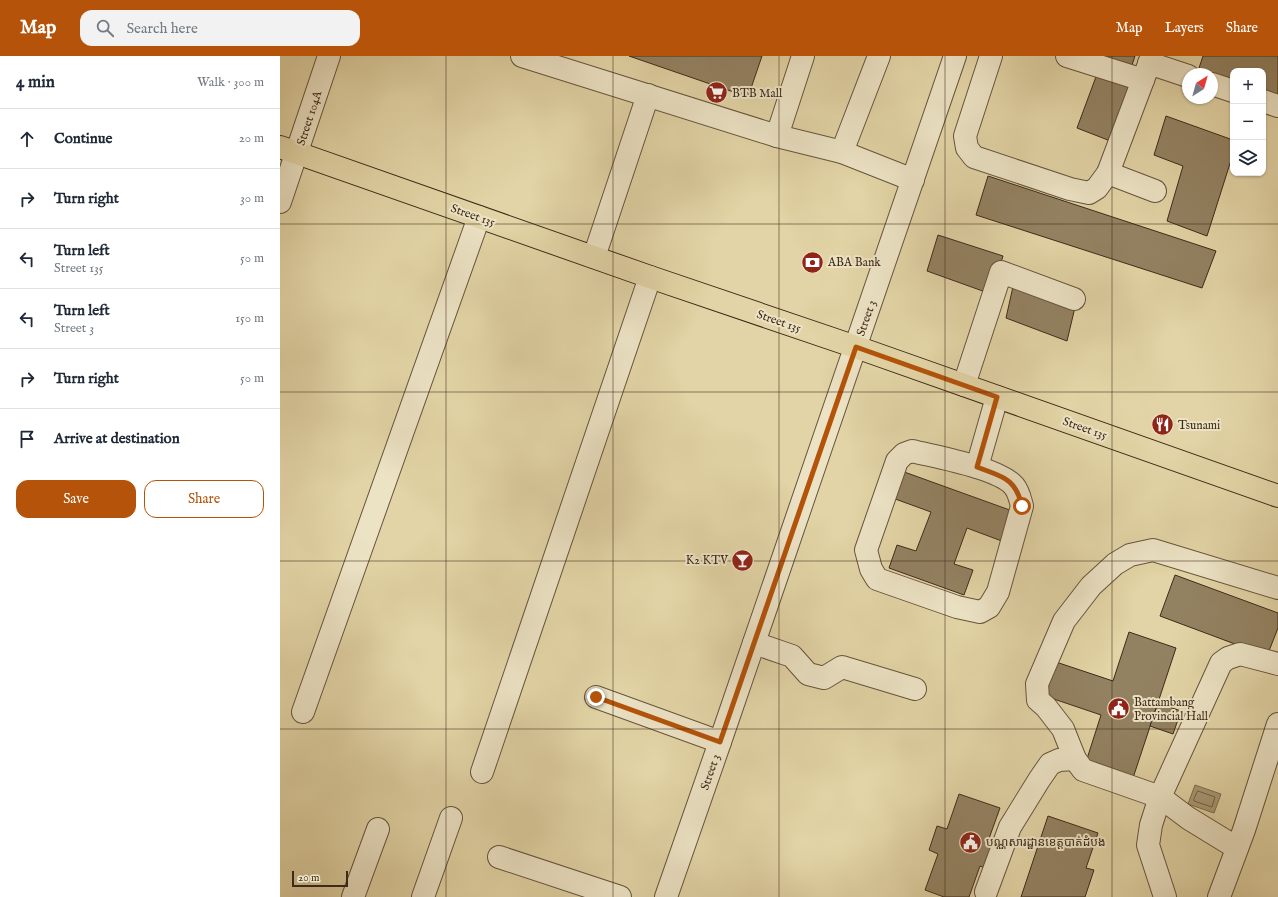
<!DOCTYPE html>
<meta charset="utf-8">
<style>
body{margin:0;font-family:"IM FELL English","Noto Sans Khmer",serif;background:#f2f2f3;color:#1f2937}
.controls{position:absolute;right:12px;top:12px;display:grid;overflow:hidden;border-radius:8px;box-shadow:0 1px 3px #0004}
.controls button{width:36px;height:36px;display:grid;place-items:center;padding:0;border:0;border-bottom:1px solid #e0e1e3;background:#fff;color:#1f2937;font:20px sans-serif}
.compass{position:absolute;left:902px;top:12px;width:36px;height:36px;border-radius:50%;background:#fff;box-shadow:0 1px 3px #0004;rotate:37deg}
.scale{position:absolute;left:12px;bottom:10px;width:56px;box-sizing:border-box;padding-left:4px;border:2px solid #3e2a19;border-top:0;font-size:11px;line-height:14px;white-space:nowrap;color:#3e2a19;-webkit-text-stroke:3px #ece3c5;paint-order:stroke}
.stop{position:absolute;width:12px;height:12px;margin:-9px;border:3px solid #b45309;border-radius:50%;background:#fff}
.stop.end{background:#b45309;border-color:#fff;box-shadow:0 1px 4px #0008}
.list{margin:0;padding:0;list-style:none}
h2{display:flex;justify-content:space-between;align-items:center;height:52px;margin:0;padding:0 16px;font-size:17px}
h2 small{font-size:13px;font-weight:400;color:#747a83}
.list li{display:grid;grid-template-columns:26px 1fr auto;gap:12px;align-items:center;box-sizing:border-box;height:60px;padding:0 16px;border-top:1px solid #e0e1e3}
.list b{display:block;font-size:15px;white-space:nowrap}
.list p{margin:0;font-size:13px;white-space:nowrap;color:#747a83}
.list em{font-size:13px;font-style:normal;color:#747a83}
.actions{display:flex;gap:8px;padding:12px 16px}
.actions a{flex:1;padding:9px 0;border:1px solid #b45309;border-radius:12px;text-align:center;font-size:14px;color:#b45309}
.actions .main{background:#b45309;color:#fff}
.icon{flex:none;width:22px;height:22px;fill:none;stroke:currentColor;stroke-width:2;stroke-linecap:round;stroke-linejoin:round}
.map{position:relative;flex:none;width:998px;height:841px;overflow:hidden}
header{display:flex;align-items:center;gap:24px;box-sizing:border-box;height:56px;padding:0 20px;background:#b45309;color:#fff}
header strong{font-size:19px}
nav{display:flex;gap:22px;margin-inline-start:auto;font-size:14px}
.search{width:280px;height:36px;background:#f2f2f3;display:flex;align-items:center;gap:10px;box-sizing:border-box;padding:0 14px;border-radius:12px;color:#747a83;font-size:15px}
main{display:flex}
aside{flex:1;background:#fff}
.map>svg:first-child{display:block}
</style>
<header>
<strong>Map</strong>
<div class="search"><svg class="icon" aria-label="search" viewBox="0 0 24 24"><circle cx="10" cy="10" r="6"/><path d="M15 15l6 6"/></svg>Search here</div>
<nav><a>Map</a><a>Layers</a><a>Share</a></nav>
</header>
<main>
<aside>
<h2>4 min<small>Walk · 300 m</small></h2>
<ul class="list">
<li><svg class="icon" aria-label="ahead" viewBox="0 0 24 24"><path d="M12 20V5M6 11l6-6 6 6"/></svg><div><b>Continue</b></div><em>20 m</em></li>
<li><svg class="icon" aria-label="right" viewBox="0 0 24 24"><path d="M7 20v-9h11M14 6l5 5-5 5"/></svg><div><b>Turn right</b></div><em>30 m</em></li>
<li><svg class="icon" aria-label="left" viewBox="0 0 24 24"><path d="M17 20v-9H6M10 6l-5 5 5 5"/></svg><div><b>Turn left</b><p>Street 135</p></div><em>50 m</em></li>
<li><svg class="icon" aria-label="left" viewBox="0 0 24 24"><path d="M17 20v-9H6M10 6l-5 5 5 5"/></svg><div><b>Turn left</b><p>Street 3</p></div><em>150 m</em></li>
<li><svg class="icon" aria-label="right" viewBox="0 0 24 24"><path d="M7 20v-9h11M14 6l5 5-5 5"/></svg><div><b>Turn right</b></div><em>50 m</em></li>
<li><svg class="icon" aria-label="arrive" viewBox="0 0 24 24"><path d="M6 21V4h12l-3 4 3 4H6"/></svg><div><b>Arrive at destination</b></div></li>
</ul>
<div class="actions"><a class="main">Save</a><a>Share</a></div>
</aside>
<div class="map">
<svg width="998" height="841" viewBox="0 0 998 841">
<rect width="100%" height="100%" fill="#e2d4a6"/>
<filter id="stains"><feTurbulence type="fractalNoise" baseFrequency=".005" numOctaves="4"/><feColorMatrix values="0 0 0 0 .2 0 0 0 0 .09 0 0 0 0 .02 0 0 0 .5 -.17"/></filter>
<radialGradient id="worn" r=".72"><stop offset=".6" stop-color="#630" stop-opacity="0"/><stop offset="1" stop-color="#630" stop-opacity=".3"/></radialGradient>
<!-- water -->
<polygon fill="#aa9a76" stroke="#7f6d51" points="915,729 941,738 934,757 908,748"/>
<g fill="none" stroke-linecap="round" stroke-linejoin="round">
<!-- shore -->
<polygon stroke="#746248" stroke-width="1" points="918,735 935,741 932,751 914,745 914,743"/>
</g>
<!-- building -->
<g fill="#938262" stroke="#3e2a19">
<polygon points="349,0 482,0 468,41"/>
<polygon points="824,0 855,0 852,9"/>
<polygon points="923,0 998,0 998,40 983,35 983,15 953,15 953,26 932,18 918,15"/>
<polygon points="817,18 852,31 833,86 797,72"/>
<polygon points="886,60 953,84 953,98 927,180 887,165 903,110 874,99"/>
<polygon points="708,120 936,195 922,232 696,159"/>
<polygon points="658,179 723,200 711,238 647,215"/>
<polygon points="734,226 796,247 787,285 726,262"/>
<polygon points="616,413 738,457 727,487 687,472 674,508 693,514 684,539 609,512 617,489 636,495 651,456 607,440"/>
<polygon points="895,519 998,557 998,572 987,600 880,560"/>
<polygon points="849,576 896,592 852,725 805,709 821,659 759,638 770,604 833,625"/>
<polygon points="878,647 901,655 893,678 870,670"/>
<polygon points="679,738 720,752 707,788 715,791 707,813 700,810 689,841 664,841 645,834 658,798 649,794 657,770 667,773"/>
<polygon points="768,760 818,777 806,812 814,814 805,841 741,841"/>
</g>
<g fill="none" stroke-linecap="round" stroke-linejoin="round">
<defs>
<g id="minor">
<polyline points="242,0 497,80 562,96 633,124"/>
<polyline points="711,0 685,80 687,92 694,101 790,133 809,137 817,132 828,117 872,0"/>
<polyline points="787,0 863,24"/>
<polyline points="869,7 908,20"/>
<polyline points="932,28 953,35"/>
<polyline points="983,45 998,50"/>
<polyline points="497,80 523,0"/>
<polyline points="562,96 599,0"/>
<polyline points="828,117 875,135"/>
<polyline points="0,146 49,0"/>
<polyline points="314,201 368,39"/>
<polyline points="684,329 721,216 794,243"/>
<path d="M632 395C656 401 719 412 734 430 739 436 740 443 742 450L718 536 709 551 700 556 677 551 597 523 591 513 586 494 617 405 624 398Z"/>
<polyline points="697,411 717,341"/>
<polyline points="474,587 512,600 528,618 544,622 562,611 635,633"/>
<polyline points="316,641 440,686"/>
<polyline points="23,656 199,161"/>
<polyline points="202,716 370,221"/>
<polyline points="957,792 908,762 880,741 803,714 795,703 783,673 766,651 758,644 757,628 784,565 811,530 835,508 850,499 873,494 998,532"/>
<polyline points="219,801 340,841"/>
<polyline points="706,836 730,771 759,724 770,708 779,704 795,703"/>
<polyline points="73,841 98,773"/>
<polyline points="143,841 171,762"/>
<polyline points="386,841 440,686 675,0"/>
<polyline points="885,841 868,789 871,769 880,741 941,607 948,602 960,598 998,608"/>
<polyline points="939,841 964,774 998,668"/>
</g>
<polyline id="major" points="0,91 370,221 576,291 998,440"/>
</defs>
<!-- minor casing -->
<use href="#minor" stroke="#67543c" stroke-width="24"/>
<!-- major casing -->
<use href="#major" stroke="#3e2a19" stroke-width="24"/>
<!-- minor -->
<use href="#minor" stroke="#ece3c5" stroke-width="22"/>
<!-- major -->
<use href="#major" stroke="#e2d4a6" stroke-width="22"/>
</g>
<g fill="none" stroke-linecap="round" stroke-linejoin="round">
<!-- route -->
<path stroke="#b45309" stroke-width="5" d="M316 641 440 686 576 291 717 341 697 411C722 421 735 421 742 450"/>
</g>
<!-- grid -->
<path fill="none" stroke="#3e2a19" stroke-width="1" stroke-opacity="0.55" d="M166 0V841M333 0V841M499 0V841M665 0V841M832 0V841M0 168H998M0 336H998M0 505H998M0 673H998"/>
<!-- icons -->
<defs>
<symbol id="supermarket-disc" viewBox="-11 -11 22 22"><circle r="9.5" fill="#8f2418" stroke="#ece3c5"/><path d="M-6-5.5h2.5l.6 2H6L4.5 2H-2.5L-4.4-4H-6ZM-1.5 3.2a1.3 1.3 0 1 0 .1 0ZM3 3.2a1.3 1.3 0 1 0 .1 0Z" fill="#fff"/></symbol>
<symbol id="bank-disc" viewBox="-11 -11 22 22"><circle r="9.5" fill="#8f2418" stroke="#ece3c5"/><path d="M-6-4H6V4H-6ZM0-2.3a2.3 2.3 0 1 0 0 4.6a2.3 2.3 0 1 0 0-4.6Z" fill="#fff"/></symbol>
<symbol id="restaurant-disc" viewBox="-11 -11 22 22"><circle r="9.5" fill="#8f2418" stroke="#ece3c5"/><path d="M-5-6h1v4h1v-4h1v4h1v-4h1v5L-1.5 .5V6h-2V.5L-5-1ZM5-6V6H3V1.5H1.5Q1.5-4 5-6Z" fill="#fff"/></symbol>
<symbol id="bar-disc" viewBox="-11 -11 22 22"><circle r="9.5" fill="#8f2418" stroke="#ece3c5"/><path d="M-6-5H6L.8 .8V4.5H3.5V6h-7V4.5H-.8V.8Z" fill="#fff"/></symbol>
<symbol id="civic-disc" viewBox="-11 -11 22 22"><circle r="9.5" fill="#8f2418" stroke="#ece3c5"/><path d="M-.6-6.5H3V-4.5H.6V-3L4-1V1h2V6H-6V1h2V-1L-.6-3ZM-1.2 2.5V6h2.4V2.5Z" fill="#fff"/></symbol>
</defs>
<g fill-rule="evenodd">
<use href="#supermarket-disc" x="424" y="24" width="25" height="25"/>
<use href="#bank-disc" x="520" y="194" width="25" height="25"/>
<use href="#restaurant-disc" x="870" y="356" width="25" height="25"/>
<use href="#bar-disc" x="450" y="492" width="25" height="25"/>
<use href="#civic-disc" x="826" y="640" width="25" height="25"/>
<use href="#civic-disc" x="678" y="774" width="25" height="25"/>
</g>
<g text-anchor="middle" stroke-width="4" stroke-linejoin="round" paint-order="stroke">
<!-- poi labels -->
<g font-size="12" fill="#3e2a19" stroke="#ece3c5" text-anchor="start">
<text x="452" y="41">BTB Mall</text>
<text x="548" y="210">ABA Bank</text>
<text x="898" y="373">Tsunami</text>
<text x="448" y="508" text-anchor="end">K2 KTV</text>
<text x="854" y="650">Battambang<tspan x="854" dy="14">Provincial Hall</tspan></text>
<text x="706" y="790">បណ្ណសារដ្ឋានខេត្តបាត់ដំបង</text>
</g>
<!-- street labels -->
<g font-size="12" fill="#3e2a19" stroke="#ece3c5">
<text transform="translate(29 62) rotate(-72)" y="4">Street 104A</text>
<text transform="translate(193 159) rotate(19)" y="4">Street 135</text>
<text transform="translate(586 262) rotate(-71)" y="4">Street 3</text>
<text transform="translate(499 265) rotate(19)" y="4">Street 135</text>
<text transform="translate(805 372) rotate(19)" y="4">Street 135</text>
<text transform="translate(430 716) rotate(-71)" y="4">Street 3</text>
</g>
</g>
<rect width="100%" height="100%" filter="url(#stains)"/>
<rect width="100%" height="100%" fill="url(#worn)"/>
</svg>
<div class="controls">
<button>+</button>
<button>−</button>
<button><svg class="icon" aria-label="layers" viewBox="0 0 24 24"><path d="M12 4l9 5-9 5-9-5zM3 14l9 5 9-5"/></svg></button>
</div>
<svg class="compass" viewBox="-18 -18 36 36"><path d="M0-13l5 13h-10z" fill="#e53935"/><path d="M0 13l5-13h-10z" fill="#747a83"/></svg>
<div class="scale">20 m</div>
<div class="stop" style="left:742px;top:450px"></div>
<div class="stop end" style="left:316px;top:641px"></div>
</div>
</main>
